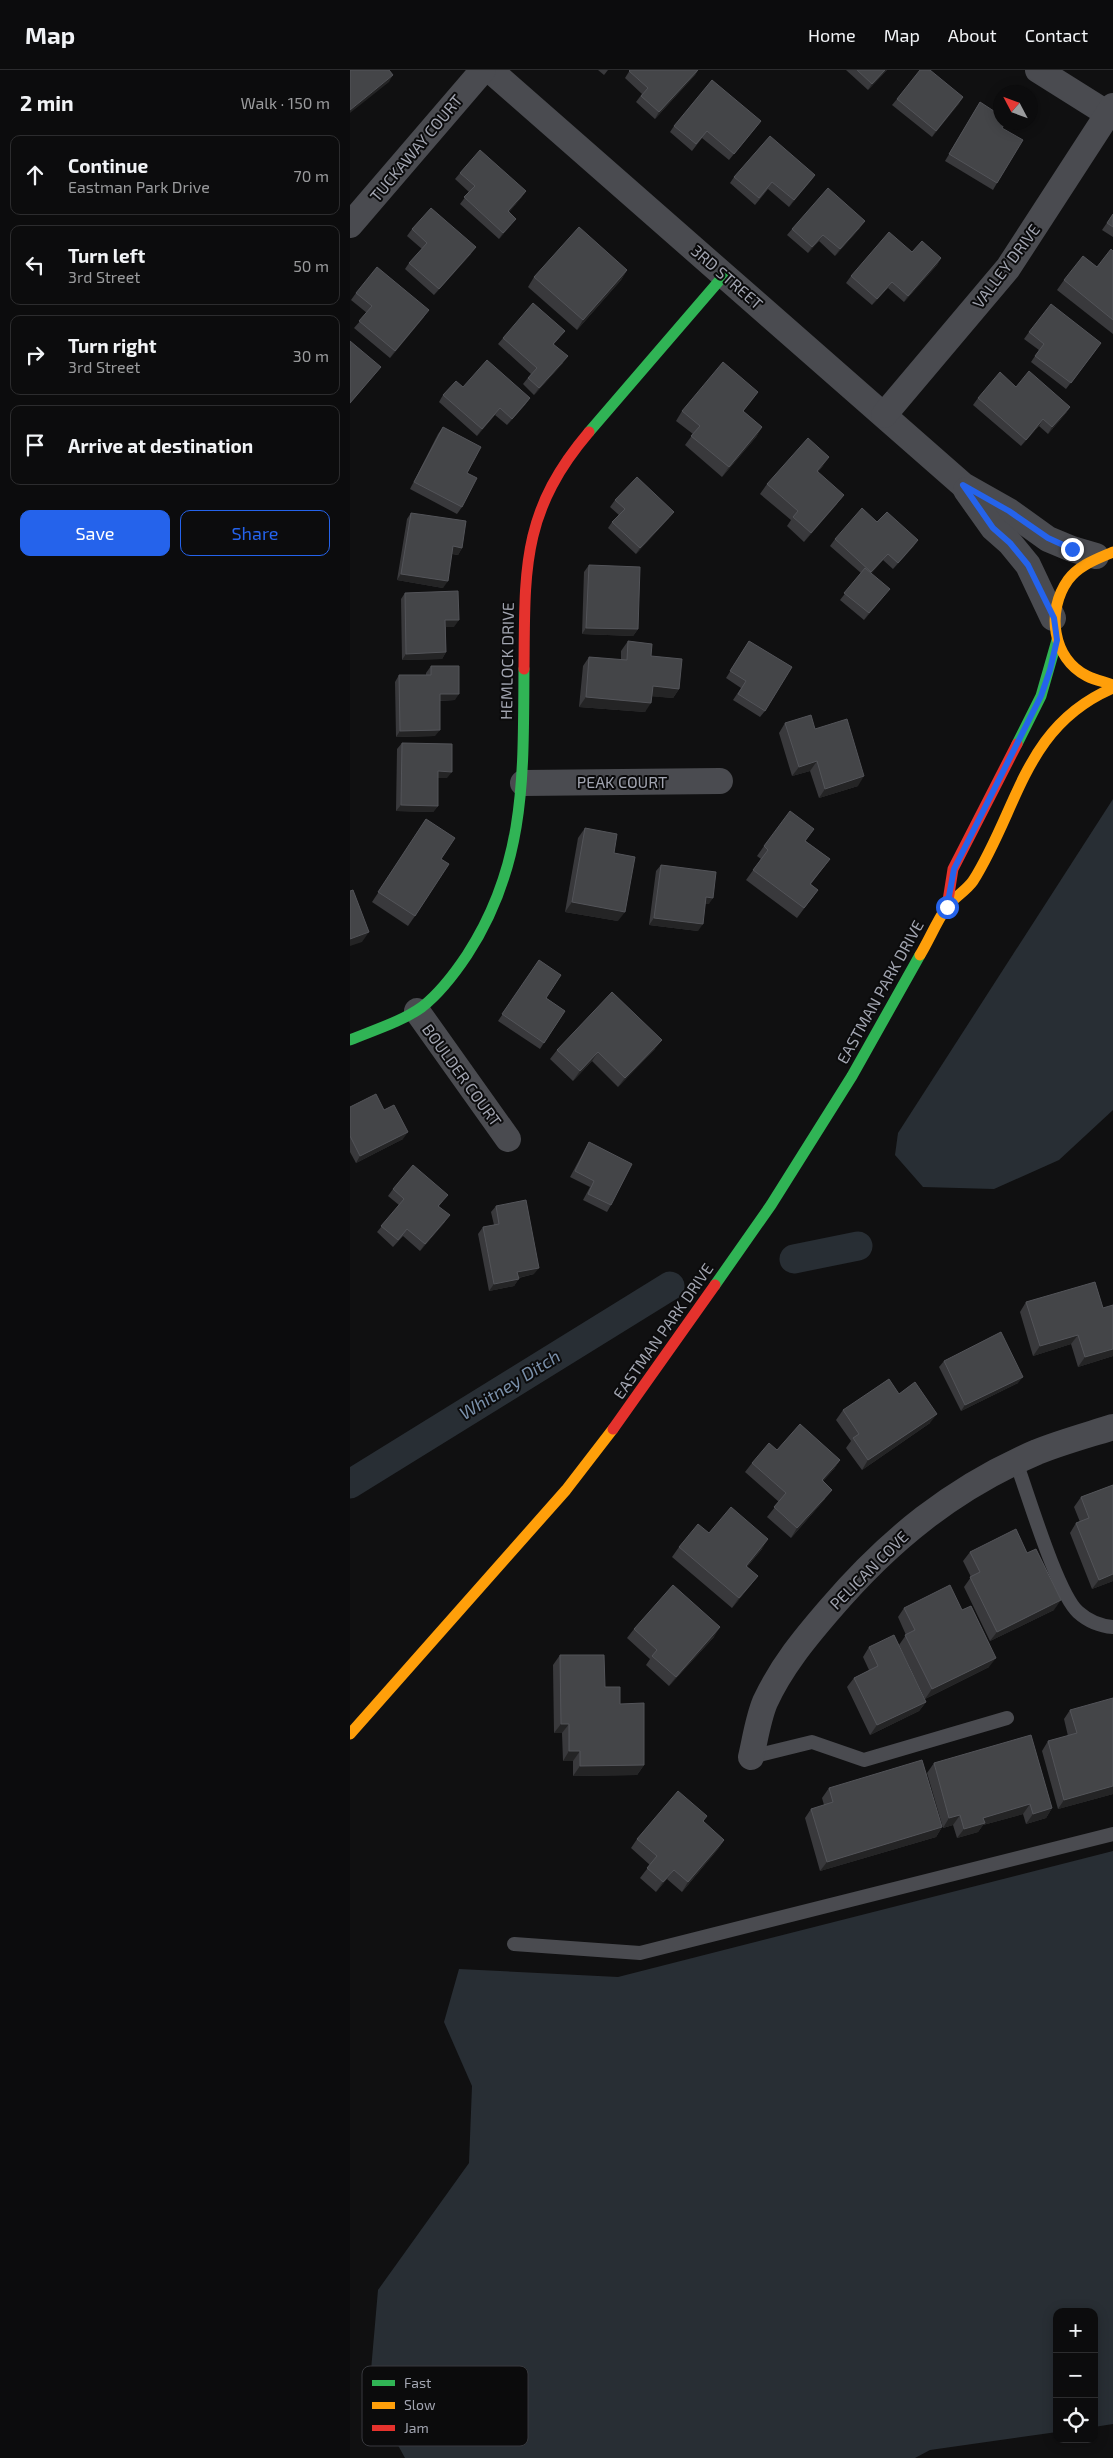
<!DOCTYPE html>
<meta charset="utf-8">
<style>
body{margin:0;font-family:"Exo 2",sans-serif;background:#1a1a1b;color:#f1f3f6}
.controls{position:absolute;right:15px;bottom:15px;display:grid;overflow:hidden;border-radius:10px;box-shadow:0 2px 12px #0003}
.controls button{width:45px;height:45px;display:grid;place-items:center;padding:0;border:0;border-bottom:1px solid #2c2c2e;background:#0c0c0d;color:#f1f3f6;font:25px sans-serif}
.compass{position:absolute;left:643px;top:15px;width:45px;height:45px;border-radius:50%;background:#0c0c0d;box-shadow:0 2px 12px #0003;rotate:311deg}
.stop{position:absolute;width:15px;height:15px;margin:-11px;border:4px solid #2563eb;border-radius:50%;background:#fff}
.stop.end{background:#2563eb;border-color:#fff;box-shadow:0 1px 5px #0008}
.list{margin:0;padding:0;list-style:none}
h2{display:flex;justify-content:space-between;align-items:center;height:65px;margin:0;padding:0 20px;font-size:21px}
h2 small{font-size:16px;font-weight:400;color:#9a9b9d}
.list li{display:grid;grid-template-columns:32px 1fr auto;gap:15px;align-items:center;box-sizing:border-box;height:80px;margin:0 10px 10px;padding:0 10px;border:1px solid #2c2c2e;border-radius:10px}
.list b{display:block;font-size:19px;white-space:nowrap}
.list p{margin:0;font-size:16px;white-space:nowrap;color:#9a9b9d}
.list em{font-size:16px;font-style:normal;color:#9a9b9d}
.actions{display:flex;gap:10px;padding:15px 20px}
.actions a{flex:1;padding:11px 0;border:1px solid #2563eb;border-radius:10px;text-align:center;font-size:18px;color:#2563eb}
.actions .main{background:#2563eb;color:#fff}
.icon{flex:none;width:28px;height:28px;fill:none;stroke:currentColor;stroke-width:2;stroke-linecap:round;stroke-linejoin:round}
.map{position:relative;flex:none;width:763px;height:2388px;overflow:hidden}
header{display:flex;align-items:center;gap:30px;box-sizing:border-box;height:70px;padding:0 25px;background:#0c0c0d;border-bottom:1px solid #2c2c2e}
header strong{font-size:24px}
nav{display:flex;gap:28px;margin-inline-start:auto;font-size:18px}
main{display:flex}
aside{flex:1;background:#0c0c0d}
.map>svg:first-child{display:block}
</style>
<header>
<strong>Map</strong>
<nav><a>Home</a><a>Map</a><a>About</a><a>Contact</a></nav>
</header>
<main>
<aside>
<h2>2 min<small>Walk · 150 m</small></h2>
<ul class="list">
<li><svg class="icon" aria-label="ahead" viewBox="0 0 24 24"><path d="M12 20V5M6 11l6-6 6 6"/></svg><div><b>Continue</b><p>Eastman Park Drive</p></div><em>70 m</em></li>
<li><svg class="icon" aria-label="left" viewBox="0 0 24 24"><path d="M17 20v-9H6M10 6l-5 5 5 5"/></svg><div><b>Turn left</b><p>3rd Street</p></div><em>50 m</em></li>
<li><svg class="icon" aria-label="right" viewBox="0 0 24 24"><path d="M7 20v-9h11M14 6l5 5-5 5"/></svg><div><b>Turn right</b><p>3rd Street</p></div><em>30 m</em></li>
<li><svg class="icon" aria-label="arrive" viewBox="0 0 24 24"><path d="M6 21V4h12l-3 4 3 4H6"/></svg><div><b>Arrive at destination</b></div></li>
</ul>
<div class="actions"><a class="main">Save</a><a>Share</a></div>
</aside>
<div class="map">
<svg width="763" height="2388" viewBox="0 0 763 2388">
<rect width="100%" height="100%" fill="#101011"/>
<!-- water -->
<g fill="#282e34">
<polygon points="763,729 763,1040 709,1090 644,1119 573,1117 545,1085 548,1063"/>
<polygon points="763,1781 763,2354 744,2357 744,2242 707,2242 707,2362 580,2380 565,2388 55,2388 19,2323 28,2220 119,2093 122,2016 94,1952 109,1899 268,1907"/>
</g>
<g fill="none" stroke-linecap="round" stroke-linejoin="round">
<!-- canal -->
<g stroke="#282e34" stroke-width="29">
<polyline points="444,1189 508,1176"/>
<polyline points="0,1414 320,1216"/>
</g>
<!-- lane -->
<g stroke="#4a4b50" stroke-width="14">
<path d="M666 1392C678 1424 707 1523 728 1542 738 1551 750 1556 763 1557"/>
<polyline points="401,1687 462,1672 514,1690 657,1648"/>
<polyline points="164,1874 290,1883 763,1764"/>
</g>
<!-- street -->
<g stroke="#4a4b50" stroke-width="26">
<polyline points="140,0 613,415 659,441 698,469 722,479 746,486"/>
<polyline points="688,0 758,44"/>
<polyline points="0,155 133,0"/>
<polyline points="534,345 658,198 763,36"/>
<polyline points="616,420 643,458 660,473 678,495 703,548"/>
<polyline points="173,713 370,711"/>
<polyline points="67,941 158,1069"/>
<path d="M401 1687C405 1670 408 1649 415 1632 431 1597 455 1568 480 1539 539 1470 603 1418 687 1382 712 1372 738 1365 763 1357"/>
</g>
<!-- fast -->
<g stroke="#30b455" stroke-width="11">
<polyline points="239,362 375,204"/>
<polyline points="667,674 691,626 707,570"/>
<path d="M0 970C24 960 51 952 72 937 90 923 105 903 117 885 177 793 173 704 174 599"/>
<polyline points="365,1215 421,1135 502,1006 570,885"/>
</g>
<!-- slow -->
<g stroke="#ff9f0a" stroke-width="11">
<path d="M763 482C747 489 729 495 718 510 696 541 702 588 737 606 745 610 755 612 763 615"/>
<path d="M570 885C579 870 586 853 596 838 603 828 616 821 623 811 669 738 674 656 763 618"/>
<polyline points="0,1664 216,1420 263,1359"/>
</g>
<!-- jam -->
<g stroke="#e5322d" stroke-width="11">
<path d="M174 599C175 499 171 442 239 362"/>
<polyline points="597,837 603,799 667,674"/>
<polyline points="263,1359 365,1215"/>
</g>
</g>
<!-- wall -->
<g fill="#39393c">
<polygon points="248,0 258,0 254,5"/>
<polygon points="280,0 348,0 345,5 305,49 286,32 292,24 275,8"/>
<polygon points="496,0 537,0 518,20"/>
<polygon points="613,27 582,67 542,35 547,29"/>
<polygon points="630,32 652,58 647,113 643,120 595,91"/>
<polygon points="411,51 379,90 352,68 342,81 320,62 324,56"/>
<polygon points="110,103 176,121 171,128 159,142 161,155 149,169 110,134 119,122 105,109"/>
<polygon points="465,105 439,137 418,119 405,135 380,113 384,107"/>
<polygon points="763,144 763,167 752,160"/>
<polygon points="510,158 485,186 469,171 458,183 437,165 442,159"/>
<polygon points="62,159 121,184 84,225 55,199 59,193 72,179 57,166"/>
<polygon points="763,181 763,264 707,220 714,210 747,197"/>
<polygon points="562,182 591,188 587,195 554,232 538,218 522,235 496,213 501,206"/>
<polygon points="277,200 271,210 227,260 178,217 184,207"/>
<polygon points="6,223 74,247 40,288 4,258 17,243 1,230"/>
<polygon points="679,262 746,280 716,319 681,292 689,280 674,269"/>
<polygon points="210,267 204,274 213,293 184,325 173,314 181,304 148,274 153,268"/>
<polygon points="113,317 180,328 175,335 157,355 145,345 127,366 89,332 93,325"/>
<polygon points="666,317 720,337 716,343 698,364 689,356 671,376 623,335 628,328"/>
<polygon points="408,322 393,341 412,357 406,367 372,407 335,375 343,364 326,351 332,341"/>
<polygon points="93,357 117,403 112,437 107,444 60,419 88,364"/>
<polygon points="473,396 468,402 487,434 454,472 437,456 441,450 410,424 417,414"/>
<polygon points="265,430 319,448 286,484 258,458 262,452 269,445 260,437"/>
<polygon points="61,443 112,478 108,485 102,484 93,518 47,510 57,449"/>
<polygon points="527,452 568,470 563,477 543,499 533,490 521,503 535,525 514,550 490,530 511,503 480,476 485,469"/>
<polygon points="239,495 288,559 283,566 232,564 234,502"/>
<polygon points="55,523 104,557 96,557 96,582 92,589 52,590 51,529"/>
<polygon points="278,571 301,586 329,619 323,628 302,626 295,642 229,637 233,596 239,587 271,590 271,581"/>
<polygon points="399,571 415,641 410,647 383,630 391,618 376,608"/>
<polygon points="81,596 105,630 90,631 85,666 46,667 45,612 49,605 76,605 76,603"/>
<polygon points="435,653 465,659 508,716 469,728 460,701 442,706 429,663"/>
<polygon points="52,673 97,708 88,708 88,736 83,742 46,741 47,679"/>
<polygon points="235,758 268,851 215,842 228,768"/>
<polygon points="70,759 91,789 65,846 58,856 22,832"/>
<polygon points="456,771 480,789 461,814 468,820 447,848 396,810 411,789 407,786 414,776"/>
<polygon points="311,795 359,834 355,834 348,861 299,855 306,801"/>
<polygon points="189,890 196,928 215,941 190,979 148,951"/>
<polygon points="305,979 268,1017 242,991 223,1011 200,989 207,980"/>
<polygon points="0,1037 34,1040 53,1069 6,1093 0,1082"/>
<polygon points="239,1072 261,1135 257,1142 233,1130 240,1117 220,1107 235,1079"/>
<polygon points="43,1119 93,1131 89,1136 95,1152 70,1181 53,1166 43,1177 27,1162 49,1135 38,1126"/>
<polygon points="146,1136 184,1204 169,1208 164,1216 139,1221 128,1164 133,1157 144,1155 141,1142"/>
<polygon points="676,1232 763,1286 728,1297 721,1274 683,1286 670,1242"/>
<polygon points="594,1291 668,1313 611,1341 589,1297"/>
<polygon points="549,1324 580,1353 512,1400 496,1378 501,1371 486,1350 493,1340"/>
<polygon points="427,1380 490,1390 484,1399 473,1411 475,1429 441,1468 417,1447 429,1432 395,1402 402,1393"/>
<polygon points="763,1415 763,1511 742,1519 720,1463 726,1453 730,1452 724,1437 731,1427"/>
<polygon points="359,1463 412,1479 397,1497 408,1506 382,1538 322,1487 329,1477"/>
<polygon points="620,1482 704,1540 640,1571 614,1517 621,1507 613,1491"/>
<polygon points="554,1538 639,1597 575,1629 549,1575 556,1565 548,1547"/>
<polygon points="284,1559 364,1567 319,1616 296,1595 300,1589 277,1568"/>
<polygon points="519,1577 576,1632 569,1641 520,1665 497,1617 504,1608 519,1600 513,1587"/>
<polygon points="210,1585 255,1617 270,1634 294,1695 287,1705 223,1706 223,1691 213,1691 212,1663 204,1663 203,1595"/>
<polygon points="720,1640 763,1724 708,1739 692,1681 698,1671 718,1666 714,1649"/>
<polygon points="584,1693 702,1738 696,1748 676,1754 673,1744 633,1755 628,1762 607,1768 603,1755 593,1758 577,1703"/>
<polygon points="479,1718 592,1757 586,1767 470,1801 455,1748 461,1739 474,1735 472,1728"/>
<polygon points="353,1752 374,1770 368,1779 332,1822 317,1809 306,1822 290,1808 300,1795 281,1778 287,1769"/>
</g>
<!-- shaded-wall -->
<g fill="#242425">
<polygon points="348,0 345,5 305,49 309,42"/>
<polygon points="535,0 537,0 518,20 522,14"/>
<polygon points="43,5 39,12 0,43 0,40"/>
<polygon points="613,27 609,34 582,67 586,61"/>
<polygon points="465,105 461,111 439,137 444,130"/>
<polygon points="176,121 171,128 154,148 158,141"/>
<polygon points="166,149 161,155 149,169 153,163"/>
<polygon points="515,151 510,158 485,186 490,179"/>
<polygon points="473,165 469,171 458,183 462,177"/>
<polygon points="126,177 121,184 84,225 89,219"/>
<polygon points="591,188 587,195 554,232 558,226"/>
<polygon points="277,200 271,210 227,260 233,250"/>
<polygon points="542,212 538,218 522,235 527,229"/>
<polygon points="79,240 74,247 40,288 45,281"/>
<polygon points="218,286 213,293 184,325 189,318"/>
<polygon points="31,297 26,303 0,334 0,333"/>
<polygon points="408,322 401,332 386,350 393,341"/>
<polygon points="180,328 175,335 157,355 162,349"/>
<polygon points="720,337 716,343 698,364 702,357"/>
<polygon points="150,338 145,345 127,366 132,359"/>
<polygon points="693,349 689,356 671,376 676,370"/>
<polygon points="412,357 406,367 372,407 379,397"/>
<polygon points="479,387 473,396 460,410 467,401"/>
<polygon points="494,425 487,434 454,472 461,463"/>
<polygon points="324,442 319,448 286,484 290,478"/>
<polygon points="568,470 563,477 543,499 548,493"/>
<polygon points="103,476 112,478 108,485 99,483"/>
<polygon points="538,484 533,490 517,509 521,502"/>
<polygon points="51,504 98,511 93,518 47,510"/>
<polygon points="540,519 535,525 514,550 519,543"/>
<polygon points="95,550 109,550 104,557 91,557"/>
<polygon points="236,558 288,559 283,566 232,564"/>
<polygon points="96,582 92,589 52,590 56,584"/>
<polygon points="303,616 329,619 323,628 296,626"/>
<polygon points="90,624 109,624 105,630 85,631"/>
<polygon points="236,627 301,633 295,642 229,637"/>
<polygon points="90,660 85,666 46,667 50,661"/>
<polygon points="467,691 460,701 442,706 449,697"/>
<polygon points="88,701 102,702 97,708 83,708"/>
<polygon points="514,706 508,716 469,728 475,719"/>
<polygon points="51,735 88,736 83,742 46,741"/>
<polygon points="356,827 363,828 359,834 351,834"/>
<polygon points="222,832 275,842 268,851 215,842"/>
<polygon points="304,848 353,854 348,861 299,855"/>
<polygon points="19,862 12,872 0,876 0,869"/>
<polygon points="312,970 305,979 268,1017 275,1008"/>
<polygon points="248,982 242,991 223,1011 230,1001"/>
<polygon points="58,1062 53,1069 6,1093 10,1086"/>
<polygon points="100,1145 95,1152 70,1181 75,1174"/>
<polygon points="189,1198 184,1204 163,1209 167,1202"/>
<polygon points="169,1209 164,1216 139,1221 144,1214"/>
<polygon points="728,1265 721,1274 683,1286 690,1276"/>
<polygon points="763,1279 763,1286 728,1297 735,1287"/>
<polygon points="673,1307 668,1313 611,1341 615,1335"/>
<polygon points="587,1344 580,1353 512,1400 518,1390"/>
<polygon points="490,1390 484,1399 465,1420 472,1410"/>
<polygon points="482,1420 475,1429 441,1468 447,1458"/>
<polygon points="418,1469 412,1479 389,1506 396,1496"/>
<polygon points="763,1504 763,1511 742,1519 749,1510"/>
<polygon points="408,1506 401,1515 382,1538 389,1528"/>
<polygon points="711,1530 704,1540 640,1571 647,1562"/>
<polygon points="370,1557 364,1567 319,1616 326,1607"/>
<polygon points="646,1588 639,1597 575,1629 582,1619"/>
<polygon points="576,1632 569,1641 520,1665 527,1655"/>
<polygon points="211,1654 219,1654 212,1663 204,1663"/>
<polygon points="219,1681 230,1681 223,1691 213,1691"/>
<polygon points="294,1695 287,1705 223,1706 230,1696"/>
<polygon points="763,1716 763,1724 708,1739 714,1730"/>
<polygon points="680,1734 673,1744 633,1755 628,1762 607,1768 614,1759 633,1748"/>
<polygon points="702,1738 696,1748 676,1754 683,1744"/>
<polygon points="610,1745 603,1755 593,1758 599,1748"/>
<polygon points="592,1757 586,1767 470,1801 477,1792"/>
<polygon points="374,1770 368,1779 332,1822 338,1812"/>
<polygon points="324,1800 317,1809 306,1822 313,1812"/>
</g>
<!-- building -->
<g fill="#444548" stroke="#535459">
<polygon points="0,0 39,0 43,5 0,40"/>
<polygon points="280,0 348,0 309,42 291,26 298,18 279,1"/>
<polygon points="507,0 535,0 522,14"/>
<polygon points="570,0 580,0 613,27 586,61 547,29"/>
<polygon points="362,10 411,51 384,84 357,61 346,74 324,56"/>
<polygon points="630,32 650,45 650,52 656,52 652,58 673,70 647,113 599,84"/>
<polygon points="420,66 465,105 444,130 422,112 409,128 384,107"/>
<polygon points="130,80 176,121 158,141 166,149 153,163 114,127 125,116 110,103"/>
<polygon points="478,118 515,151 490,179 473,165 462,177 442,159"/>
<polygon points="81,138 126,177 89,219 59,193 77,173 62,159"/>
<polygon points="763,144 763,157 757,153"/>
<polygon points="229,157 277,200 233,250 184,207"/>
<polygon points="539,162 562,182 572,171 591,188 558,226 542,212 527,229 501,206"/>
<polygon points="761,179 763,181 763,250 714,210 733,186 747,197"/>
<polygon points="27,197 79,240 45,281 9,251 22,236 6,223"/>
<polygon points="183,233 215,261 203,274 218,286 189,318 178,308 187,298 153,268"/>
<polygon points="701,234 751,273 721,313 685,286 694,274 679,262"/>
<polygon points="0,271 31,297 0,333"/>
<polygon points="137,290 180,328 162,349 150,338 132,359 93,325 106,311 113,317"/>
<polygon points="373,292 408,322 393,341 412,357 379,397 341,366 350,356 332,341"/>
<polygon points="679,301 720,337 702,357 693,349 676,370 628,328 650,302 666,317"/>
<polygon points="93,357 131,377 117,403 127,408 112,437 64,412"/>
<polygon points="458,368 479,387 467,401 494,425 461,463 443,447 448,441 417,414"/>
<polygon points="287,407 324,442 290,478 262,452 275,439 265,430"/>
<polygon points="512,438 527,452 537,442 568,470 548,493 538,484 521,502 485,469"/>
<polygon points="61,443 116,451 112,478 103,476 98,511 51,504"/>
<polygon points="239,495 290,497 288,559 236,558"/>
<polygon points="515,498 540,519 519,543 494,523"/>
<polygon points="108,521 109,550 95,550 96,582 56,584 55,523"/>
<polygon points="278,571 302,574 301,586 332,589 329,619 303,616 301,633 236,627 239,587 277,590"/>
<polygon points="399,571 442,597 415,641 388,624 396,611 380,601"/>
<polygon points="81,596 109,596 109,624 90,624 90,660 50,661 49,605 81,605"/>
<polygon points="461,645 465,659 497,649 514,706 475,719 467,691 449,697 435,653"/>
<polygon points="52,673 102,674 102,702 88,701 88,736 51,735"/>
<polygon points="440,741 464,759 455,771 480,789 460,814 468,820 454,838 403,800 418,780 414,776"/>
<polygon points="76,749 105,768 91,789 99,794 65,846 28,822"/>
<polygon points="235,758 267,764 264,783 285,787 275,842 222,832"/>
<polygon points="311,795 366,802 363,828 356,827 353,854 304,848"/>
<polygon points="3,820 19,862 0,869 0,821"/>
<polygon points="189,890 211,905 196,928 215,941 194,973 152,944"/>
<polygon points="262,922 312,970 275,1008 248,982 230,1001 207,980"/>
<polygon points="26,1024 34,1040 44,1035 58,1062 10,1086 0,1066 0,1037"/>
<polygon points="239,1072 282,1094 261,1135 238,1124 244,1111 225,1101"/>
<polygon points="63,1095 98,1125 88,1136 100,1145 75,1174 57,1159 48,1170 31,1156 54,1129 43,1119"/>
<polygon points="176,1130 189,1198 167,1202 169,1209 144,1214 133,1157 149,1154 146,1136"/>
<polygon points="745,1212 753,1238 763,1235 763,1279 735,1287 728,1265 690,1276 676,1232"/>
<polygon points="651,1262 673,1307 615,1335 594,1291"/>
<polygon points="539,1309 549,1324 565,1312 587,1344 518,1390 503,1368 509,1364 493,1340"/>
<polygon points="450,1354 490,1390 472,1410 482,1420 447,1458 424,1437 436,1423 402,1393 419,1373 427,1380"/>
<polygon points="763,1415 763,1504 749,1510 726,1453 739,1448 731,1427"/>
<polygon points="381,1437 418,1469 396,1496 408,1506 389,1528 329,1477 348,1454 359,1463"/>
<polygon points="666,1459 677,1483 686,1479 711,1530 647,1562 620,1507 630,1502 620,1482"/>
<polygon points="323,1515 370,1557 326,1607 302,1586 307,1580 284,1559"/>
<polygon points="600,1515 612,1540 621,1536 646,1588 582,1619 555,1565 565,1560 554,1538"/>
<polygon points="544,1565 576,1632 527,1655 504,1608 528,1596 519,1577"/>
<polygon points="210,1585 254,1585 255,1617 270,1617 270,1634 294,1633 294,1695 230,1696 230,1681 219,1681 219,1654 211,1654"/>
<polygon points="763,1628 763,1716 714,1730 698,1671 727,1663 720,1640"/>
<polygon points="681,1665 702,1738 683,1744 680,1734 633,1748 635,1753 614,1759 610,1745 599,1748 584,1693"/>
<polygon points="572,1690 592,1757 477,1792 461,1739 483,1732 479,1718"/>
<polygon points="328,1721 357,1746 353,1751 374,1770 338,1812 324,1800 313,1812 297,1798 307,1786 287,1769"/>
</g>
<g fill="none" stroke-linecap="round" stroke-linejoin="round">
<!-- route -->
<polyline stroke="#2563eb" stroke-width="6" points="597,837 604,799 691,626 700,600 707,570 704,548 678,495 660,473 643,458 613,415 659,441 698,468 722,479"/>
</g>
<g text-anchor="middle" stroke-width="4" stroke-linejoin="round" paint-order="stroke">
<!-- street labels -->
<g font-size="16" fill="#a2a5b1" stroke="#0b0b0c">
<text transform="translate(66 78) rotate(-50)" y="6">TUCKAWAY COURT</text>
<text transform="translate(656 196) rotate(-53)" y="6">VALLEY DRIVE</text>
<text transform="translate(377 207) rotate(41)" y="6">3RD STREET</text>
<text transform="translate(157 591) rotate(-89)" y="6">HEMLOCK DRIVE</text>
<text x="272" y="718">PEAK COURT</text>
<text transform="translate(530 922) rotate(-61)" y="6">EASTMAN PARK DRIVE</text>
<text transform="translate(112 1005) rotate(54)" y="6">BOULDER COURT</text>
<text transform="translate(313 1261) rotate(-55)" y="6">EASTMAN PARK DRIVE</text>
<text transform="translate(519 1500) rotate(-45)" y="6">PELICAN COVE</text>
</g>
<!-- water labels -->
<g font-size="18" font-style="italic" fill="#7a90aa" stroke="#0b0b0c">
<text transform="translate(160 1315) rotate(-32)" y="6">Whitney Ditch</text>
</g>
</g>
<!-- legend -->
<rect x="12" y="2296" width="166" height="80" rx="8" fill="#0b0b0c" stroke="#38393e" stroke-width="1"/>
<rect x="22" y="2310" width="23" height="6" fill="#30b455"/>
<rect x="22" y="2332" width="23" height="7" fill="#ff9f0a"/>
<rect x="22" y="2355" width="23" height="6" fill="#e5322d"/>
<g font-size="14" fill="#a2a5b1">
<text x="54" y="2318">Fast</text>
<text x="54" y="2340">Slow</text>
<text x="54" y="2363">Jam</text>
</g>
</svg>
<div class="controls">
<button>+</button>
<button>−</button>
<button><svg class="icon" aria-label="locate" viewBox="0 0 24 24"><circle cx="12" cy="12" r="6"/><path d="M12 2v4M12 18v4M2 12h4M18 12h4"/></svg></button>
</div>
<svg class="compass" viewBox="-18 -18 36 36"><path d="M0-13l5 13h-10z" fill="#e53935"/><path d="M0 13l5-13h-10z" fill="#9a9b9d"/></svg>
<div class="stop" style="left:597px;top:837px"></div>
<div class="stop end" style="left:722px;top:479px"></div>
</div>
</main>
